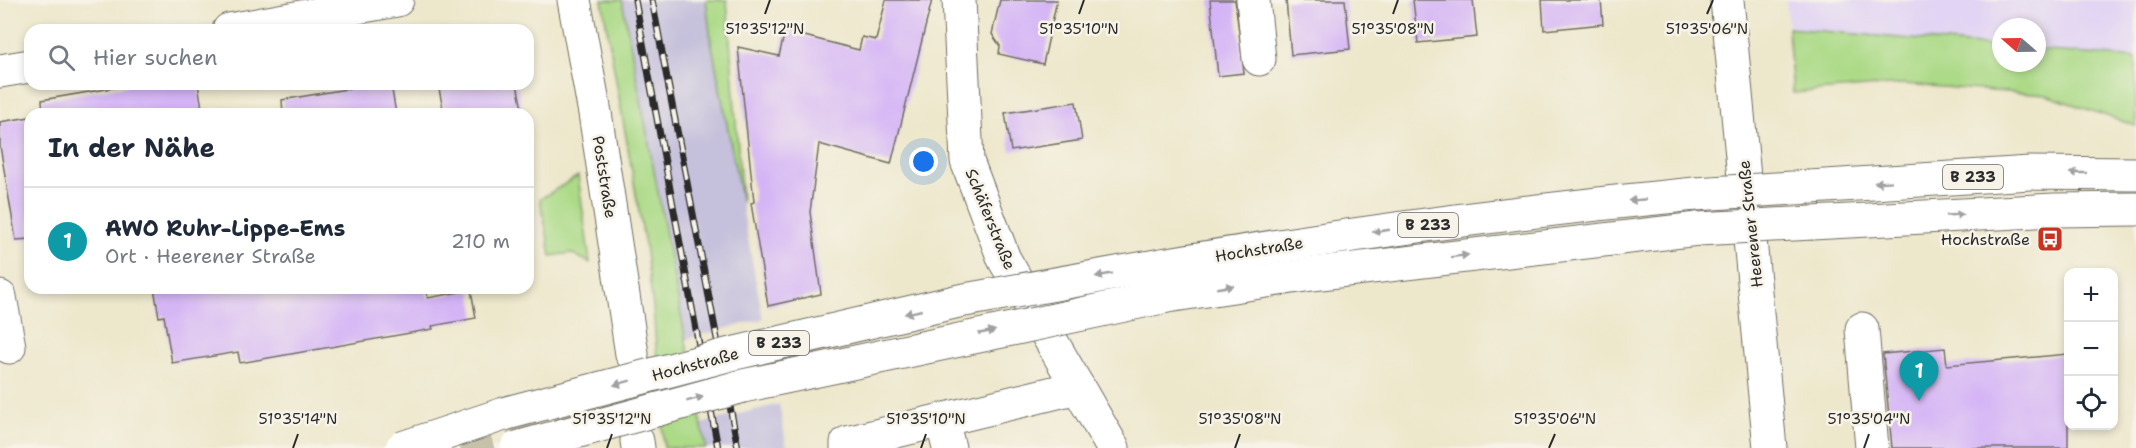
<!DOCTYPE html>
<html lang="de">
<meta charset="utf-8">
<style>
body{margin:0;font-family:"Shantell Sans",sans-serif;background:#f2f2f3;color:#1f2937}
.controls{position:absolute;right:18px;bottom:18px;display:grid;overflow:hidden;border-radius:12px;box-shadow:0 3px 9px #0003}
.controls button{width:54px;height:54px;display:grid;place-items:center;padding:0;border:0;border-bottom:2px solid #e0e1e3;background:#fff;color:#1f2937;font:30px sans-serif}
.compass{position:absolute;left:1992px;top:18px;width:54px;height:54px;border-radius:50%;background:#fff;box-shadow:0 3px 9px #0003;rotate:290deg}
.you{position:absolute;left:924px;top:162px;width:21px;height:21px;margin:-15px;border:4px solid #fff;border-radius:50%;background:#1a73e8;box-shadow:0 0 0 9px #1a73e833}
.badge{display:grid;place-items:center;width:39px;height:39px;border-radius:50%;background:#7c3aed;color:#fff;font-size:20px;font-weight:700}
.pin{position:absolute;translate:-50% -50px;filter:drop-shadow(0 2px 3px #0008)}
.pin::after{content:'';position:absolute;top:32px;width:21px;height:18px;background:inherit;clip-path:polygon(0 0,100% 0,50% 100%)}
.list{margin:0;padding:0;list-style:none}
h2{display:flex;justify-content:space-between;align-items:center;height:78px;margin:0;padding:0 24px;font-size:26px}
h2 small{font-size:20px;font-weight:400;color:#747a83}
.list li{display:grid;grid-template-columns:39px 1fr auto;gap:18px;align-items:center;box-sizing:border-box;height:108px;padding:0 24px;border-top:2px solid #e0e1e3}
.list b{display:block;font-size:22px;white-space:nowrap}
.list p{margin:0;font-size:20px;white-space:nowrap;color:#747a83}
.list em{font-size:20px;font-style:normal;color:#747a83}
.icon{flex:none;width:33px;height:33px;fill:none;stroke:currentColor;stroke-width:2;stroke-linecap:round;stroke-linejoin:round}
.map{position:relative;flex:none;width:2136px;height:448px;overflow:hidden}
.search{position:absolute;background:#fff;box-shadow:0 3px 9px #0003;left:24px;top:24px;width:510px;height:66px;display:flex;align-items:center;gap:15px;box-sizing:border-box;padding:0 21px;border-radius:18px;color:#747a83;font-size:22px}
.panel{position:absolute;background:#fff;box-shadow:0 3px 9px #0003;left:24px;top:108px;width:510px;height:186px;border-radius:18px}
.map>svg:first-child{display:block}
</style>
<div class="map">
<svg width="2136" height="448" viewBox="0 0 2136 448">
<rect width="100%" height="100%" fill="#f7f3e8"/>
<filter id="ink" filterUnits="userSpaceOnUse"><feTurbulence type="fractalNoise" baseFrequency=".0167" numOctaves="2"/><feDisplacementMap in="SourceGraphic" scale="12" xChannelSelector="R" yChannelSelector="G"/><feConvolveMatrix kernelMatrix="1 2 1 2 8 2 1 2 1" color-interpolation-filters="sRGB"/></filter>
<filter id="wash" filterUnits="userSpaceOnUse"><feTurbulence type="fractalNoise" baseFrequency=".008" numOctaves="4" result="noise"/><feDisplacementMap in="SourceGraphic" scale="24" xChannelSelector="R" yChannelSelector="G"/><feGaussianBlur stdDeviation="1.35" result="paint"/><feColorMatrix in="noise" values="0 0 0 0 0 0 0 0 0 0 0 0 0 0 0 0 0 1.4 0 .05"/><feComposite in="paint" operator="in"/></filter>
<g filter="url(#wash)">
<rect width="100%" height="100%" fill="#ede7cb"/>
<!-- built -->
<polygon fill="#e1d4f4" points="1786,0 2136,0 2136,58 2037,50 2037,27 2001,27 2001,47 1788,28"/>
<!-- industrial -->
<g fill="#c5c0db">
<polygon points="622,0 706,0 711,41 763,319 686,339"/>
<polygon points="779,404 787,448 706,448 701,424"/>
</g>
<!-- green -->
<g fill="#acda87" stroke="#6c8259" stroke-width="1.5">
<polygon points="602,0 622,0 706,448 664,448 653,307 645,245"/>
<polygon points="706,0 727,0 742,203 711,41"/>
<polygon points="1788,28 2001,47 2001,63 2037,63 2037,50 2136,58 2136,126 2046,95 1903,84 1793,93"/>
<polygon points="578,176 590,263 571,253 551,256 540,199"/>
</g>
<g id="blocks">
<!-- building -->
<g fill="#d4b4f6">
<polygon points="886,0 932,0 891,164 819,144 810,212 821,294 768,306 751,203 754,202 738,47 779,56 785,31 859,50 862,37 876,40"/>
<polygon points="1000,0 1057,0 1043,64 999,54 1000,46 992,34"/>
<polygon points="1210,0 1235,0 1244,73 1218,76"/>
<polygon points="1286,0 1345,0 1350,49 1291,55"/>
<polygon points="1413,0 1473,0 1477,37 1418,43"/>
<polygon points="1542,0 1601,0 1603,24 1544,30"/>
<polygon points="136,84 198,84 203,114 43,114 42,100"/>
<polygon points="376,84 391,84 396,114 283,114 282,100"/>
<polygon points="438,84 517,84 523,114 444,114"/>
<polygon points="1076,102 1082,140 1011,151 1005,113"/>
<polygon points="30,117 30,239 16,240 0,146 0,122"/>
<polygon points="154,288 426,288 428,298 471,290 476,318 432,326 433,329 240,363 238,352 172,363 164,316 159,317"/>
<polygon points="1945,348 1947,365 2068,354 2068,448 1892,448 1883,354"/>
</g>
</g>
</g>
<g filter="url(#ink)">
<use href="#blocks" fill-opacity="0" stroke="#6f6d63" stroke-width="1.5"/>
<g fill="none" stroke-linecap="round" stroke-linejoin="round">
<!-- minor-tunnel -->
<polyline stroke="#c6c1ab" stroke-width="33" stroke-dasharray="33 16" stroke-linecap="butt" points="460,448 636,397"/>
<defs>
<g id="minor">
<polyline points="574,0 595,113 632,354"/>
<polyline points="959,0 967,161 1004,259 1113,448"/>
<polyline points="1253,0 1259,59"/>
<polyline points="229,30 397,0"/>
<polyline points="0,71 30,66"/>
<polyline points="0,297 9,347"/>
<polyline points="1862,329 1872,448"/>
<polyline points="942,420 949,448"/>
<polyline points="637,441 638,448"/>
<polyline points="847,448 847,443 1078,387"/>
</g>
<g id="major">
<polyline points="1727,0 1770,448"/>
<polyline points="1810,187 2030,173 2136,174"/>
<polyline points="1812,223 2054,210 2136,209"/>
<path d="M1162 265C1339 235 1517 211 1695 194"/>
<polyline points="1167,296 1312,274 1698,229"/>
</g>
</defs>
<!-- minor casing -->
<use href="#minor" stroke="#6f6d63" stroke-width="35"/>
<!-- major casing -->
<use href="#major" stroke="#6f6d63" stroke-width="35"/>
<!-- minor -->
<use href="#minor" stroke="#fff" stroke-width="33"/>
<!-- major -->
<use href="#major" stroke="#fff" stroke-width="33"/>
<defs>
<g id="rail">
<polyline points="635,0 718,448"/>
<polyline points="652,0 738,448"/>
</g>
</defs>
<!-- rail casing -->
<use href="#rail" stroke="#2b2b2b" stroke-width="7"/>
<!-- rail -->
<use href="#rail" stroke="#f7f3e8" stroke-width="4.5" stroke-dasharray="14" stroke-linecap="butt"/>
<defs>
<g id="major-bridge">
<polyline points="1695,194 1810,187"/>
<polyline points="1698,229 1812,223"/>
<polyline points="402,448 507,413 731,354 959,301 1162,265"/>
<polyline points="517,448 743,386 1167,296"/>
</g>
</defs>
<!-- major-bridge casing -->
<use href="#major-bridge" stroke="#6f6d63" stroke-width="35" stroke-linecap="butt"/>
<!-- major-bridge -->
<use href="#major-bridge" stroke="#fff" stroke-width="33"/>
</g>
<!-- one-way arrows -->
<defs><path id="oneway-solid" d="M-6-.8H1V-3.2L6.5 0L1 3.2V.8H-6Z" transform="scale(1.5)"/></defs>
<g fill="#a0a0a0">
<use href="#oneway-solid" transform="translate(2078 173) rotate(-180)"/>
<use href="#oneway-solid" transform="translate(1883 182) rotate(176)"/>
<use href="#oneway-solid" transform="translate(1637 200) rotate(175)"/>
<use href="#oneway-solid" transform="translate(1955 215) rotate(-3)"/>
<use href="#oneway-solid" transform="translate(1381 231) rotate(172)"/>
<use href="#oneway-solid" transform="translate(1460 256) rotate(-7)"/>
<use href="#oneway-solid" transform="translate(1104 275) rotate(170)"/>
<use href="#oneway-solid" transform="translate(1225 287) rotate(-9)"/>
<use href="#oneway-solid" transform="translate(913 312) rotate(167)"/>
<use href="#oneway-solid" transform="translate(987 332) rotate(-11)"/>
<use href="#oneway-solid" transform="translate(622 383) rotate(165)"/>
<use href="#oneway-solid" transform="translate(695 399) rotate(-15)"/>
</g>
</g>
<!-- ticks -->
<path fill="none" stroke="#2b2b2b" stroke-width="2" d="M765 14 770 0M1079 14 1084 0M1393 14 1398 0M1707 14 1713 0M293 448 298 434M607 448 612 434M921 448 926 434M1235 448 1240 434M1549 448 1555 434M1864 448 1869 434"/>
<!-- icons -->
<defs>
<symbol id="bus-square" viewBox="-11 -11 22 22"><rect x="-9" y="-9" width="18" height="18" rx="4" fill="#c8321e" stroke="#f7f3e8"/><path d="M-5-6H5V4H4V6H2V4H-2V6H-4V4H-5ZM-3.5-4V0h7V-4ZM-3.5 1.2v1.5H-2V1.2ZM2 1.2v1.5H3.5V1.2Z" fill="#fff"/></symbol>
</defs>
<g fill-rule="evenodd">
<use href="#bus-square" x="2035" y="224" width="30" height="30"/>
</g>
<g text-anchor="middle" stroke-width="5" stroke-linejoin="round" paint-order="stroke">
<!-- shield labels -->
<g fill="#f7f3e8" stroke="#686764" stroke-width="1.5">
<rect x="1943" y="165" width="60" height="24" rx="4.5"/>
<rect x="1398" y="213" width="60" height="24" rx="4.5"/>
<rect x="749" y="331" width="60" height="24" rx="4.5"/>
</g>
<g font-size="15" font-weight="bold" fill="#2b2b2b">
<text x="1973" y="182">B 233</text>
<text x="1428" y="230">B 233</text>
<text x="779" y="348">B 233</text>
</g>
<!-- street labels -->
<g font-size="16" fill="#2b2b2b" stroke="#f7f3e8">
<text transform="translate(605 177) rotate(81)" y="6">Poststraße</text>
<text transform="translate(991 219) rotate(68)" y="6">Schäferstraße</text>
<text transform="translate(1750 224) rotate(-96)" y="6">Heerener Straße</text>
<text transform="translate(1259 249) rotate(-9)" y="6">Hochstraße</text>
<text transform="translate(695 364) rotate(-15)" y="6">Hochstraße</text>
</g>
<!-- poi labels -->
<g font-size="16" fill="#2b2b2b" stroke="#f7f3e8" text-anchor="end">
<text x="2030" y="245">Hochstraße</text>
</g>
</g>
<g font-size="15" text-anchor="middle" fill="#2b2b2b" stroke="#f7f3e8" stroke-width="5" stroke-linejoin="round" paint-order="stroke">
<text x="765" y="34">51°35'12"N</text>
<text x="1079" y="34">51°35'10"N</text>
<text x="1393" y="34">51°35'08"N</text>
<text x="1707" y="34">51°35'06"N</text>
<text x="298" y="424">51°35'14"N</text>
<text x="1555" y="424">51°35'06"N</text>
<text x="1869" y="424">51°35'04"N</text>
<text x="612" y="424">51°35'12"N</text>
<text x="926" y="424">51°35'10"N</text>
<text x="1240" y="424">51°35'08"N</text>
</g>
</svg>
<div class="controls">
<button>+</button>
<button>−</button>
<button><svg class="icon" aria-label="locate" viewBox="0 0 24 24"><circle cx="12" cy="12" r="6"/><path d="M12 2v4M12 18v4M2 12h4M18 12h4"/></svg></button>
</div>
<svg class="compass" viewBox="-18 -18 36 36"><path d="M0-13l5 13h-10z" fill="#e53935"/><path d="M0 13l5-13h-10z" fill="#747a83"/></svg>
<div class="you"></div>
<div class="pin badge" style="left:1919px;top:401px;background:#0f9aa8">1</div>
<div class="search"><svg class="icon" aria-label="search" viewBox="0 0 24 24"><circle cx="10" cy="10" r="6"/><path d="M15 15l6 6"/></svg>Hier suchen</div>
<section class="panel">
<h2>In der Nähe<small></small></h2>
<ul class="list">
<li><span class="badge" style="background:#0f9aa8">1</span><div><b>AWO Ruhr-Lippe-Ems</b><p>Ort · Heerener Straße</p></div><em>210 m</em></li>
</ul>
</section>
</div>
